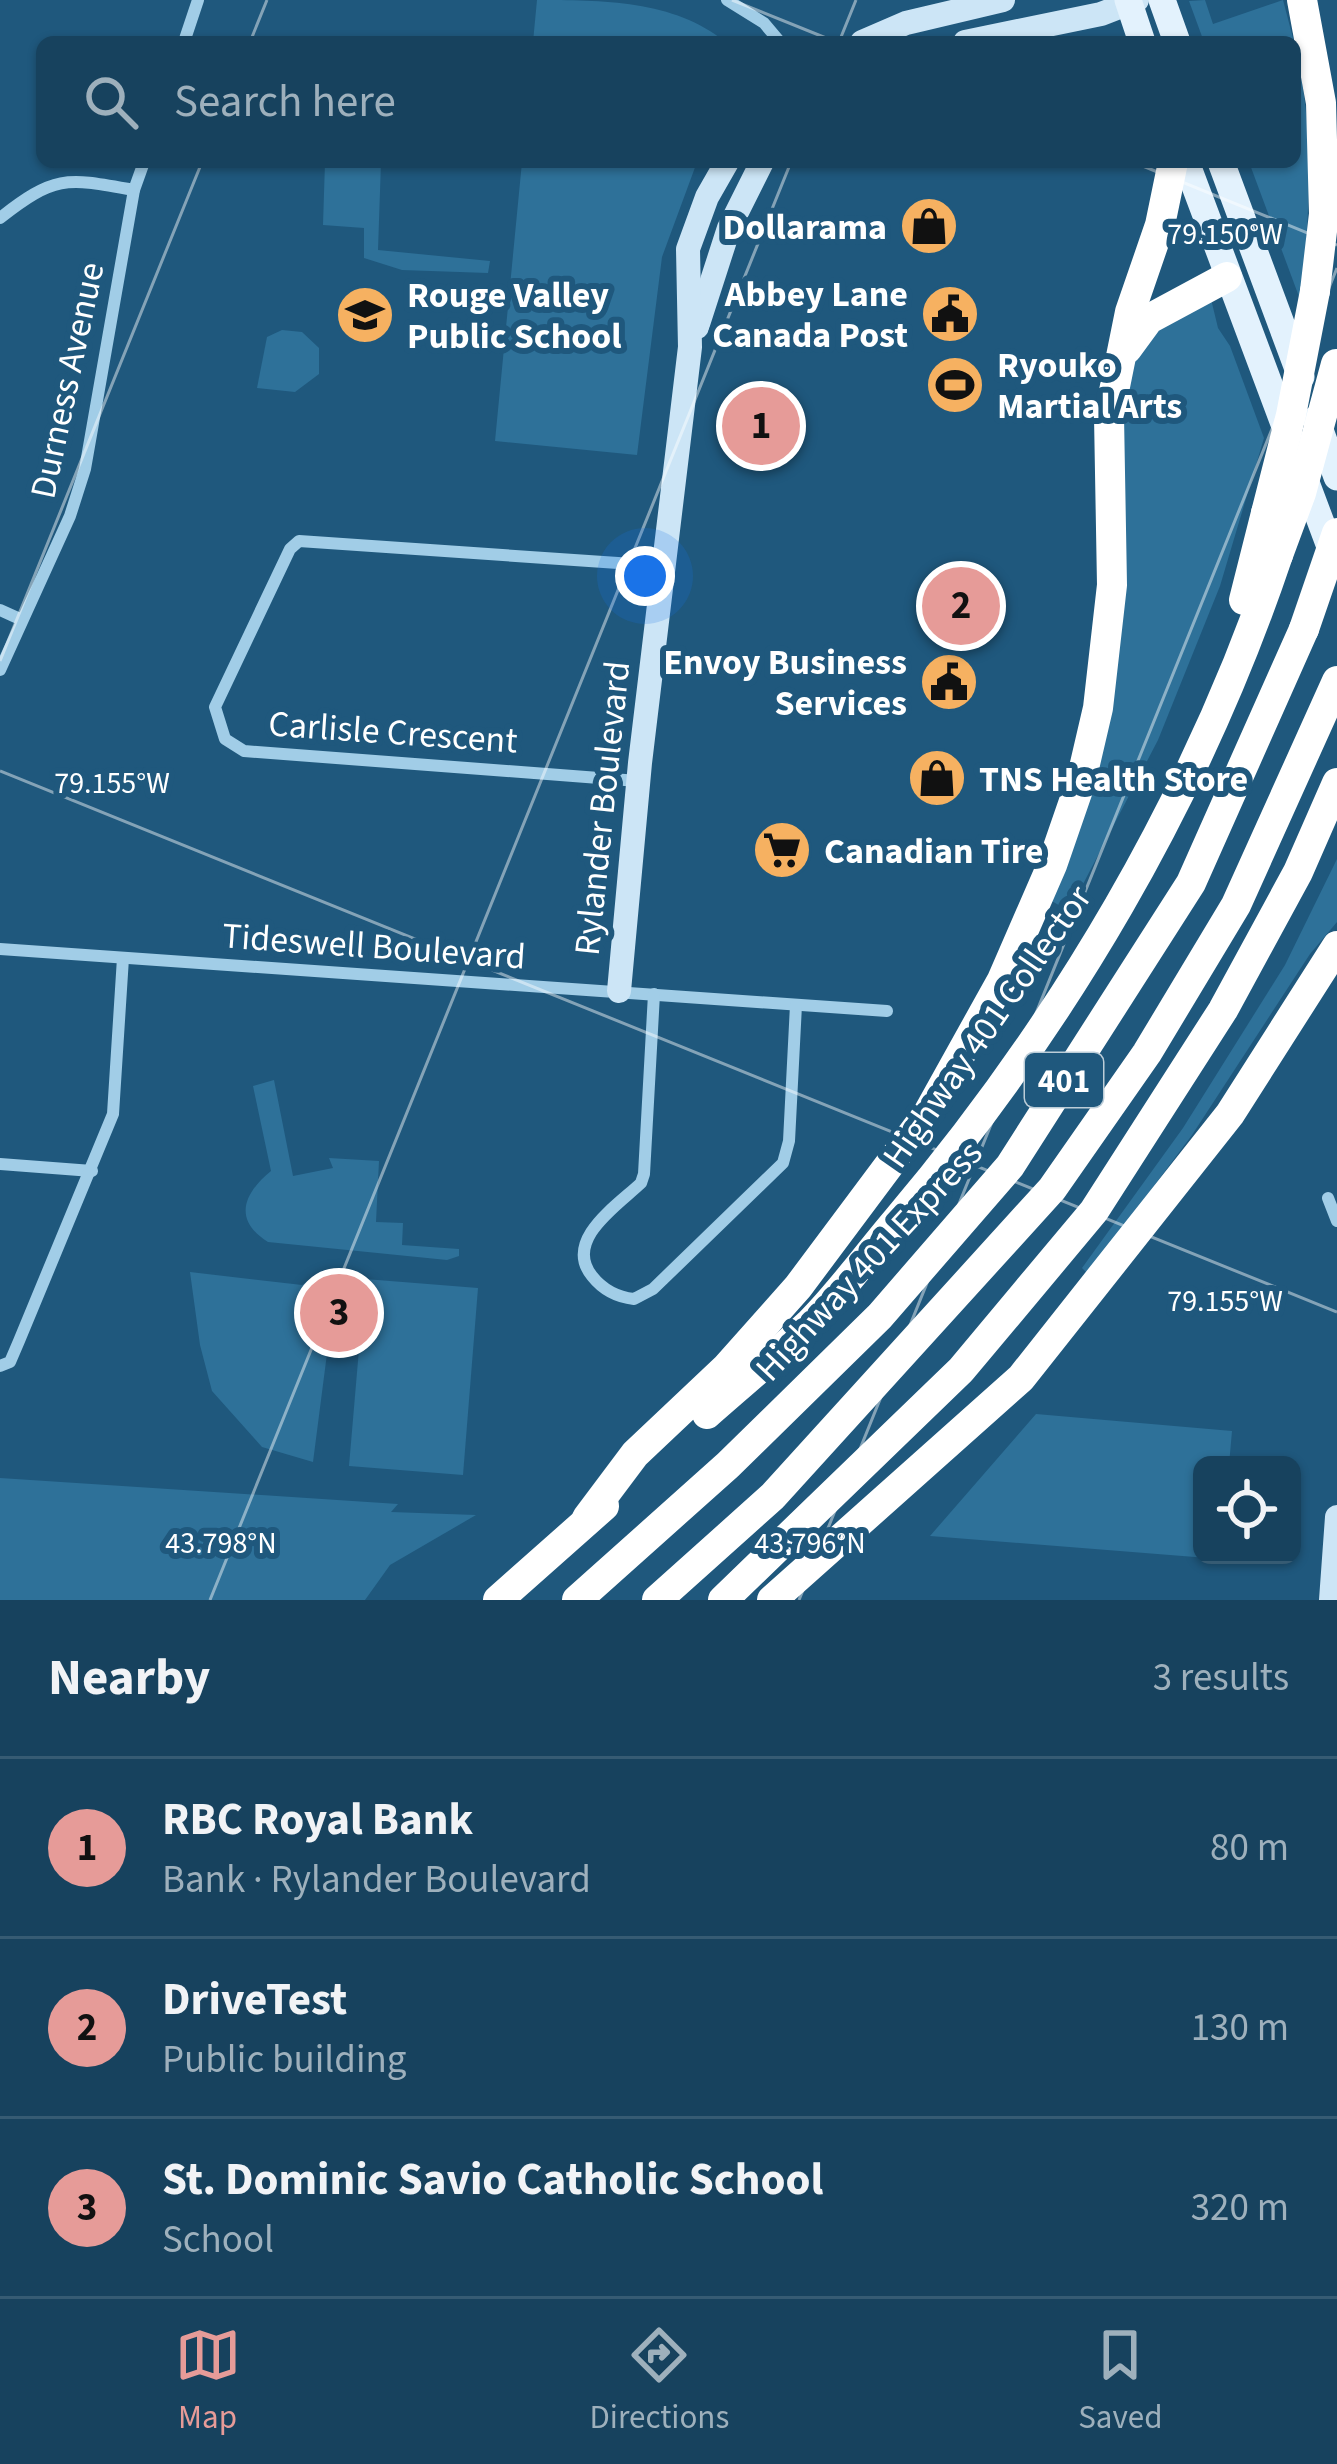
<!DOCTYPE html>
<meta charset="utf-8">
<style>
body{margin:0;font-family:"Source Sans 3",sans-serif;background:#244d67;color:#f1f3f6}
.controls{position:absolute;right:36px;bottom:36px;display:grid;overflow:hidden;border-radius:18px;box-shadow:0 3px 9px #0004}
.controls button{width:108px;height:108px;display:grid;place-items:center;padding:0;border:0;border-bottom:3px solid #365b73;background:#17425e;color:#f1f3f6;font:60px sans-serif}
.you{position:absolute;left:645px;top:576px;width:42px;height:42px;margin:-30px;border:9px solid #fff;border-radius:50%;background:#1a73e8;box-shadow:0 0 0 18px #1a73e833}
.badge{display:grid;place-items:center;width:78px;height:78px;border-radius:50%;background:#e69b98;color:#111;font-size:39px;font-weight:700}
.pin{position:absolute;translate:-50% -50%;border:6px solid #fff;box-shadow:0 3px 12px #0006}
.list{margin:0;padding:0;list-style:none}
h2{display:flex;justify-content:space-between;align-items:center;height:156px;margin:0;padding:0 48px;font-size:51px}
h2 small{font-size:39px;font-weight:400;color:#9eb0bc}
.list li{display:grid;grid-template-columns:78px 1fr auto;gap:36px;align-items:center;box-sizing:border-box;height:180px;padding:0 48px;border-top:3px solid #365b73}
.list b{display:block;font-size:45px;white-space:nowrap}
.list p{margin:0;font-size:39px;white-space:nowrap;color:#9eb0bc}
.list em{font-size:39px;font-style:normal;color:#9eb0bc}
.icon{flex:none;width:66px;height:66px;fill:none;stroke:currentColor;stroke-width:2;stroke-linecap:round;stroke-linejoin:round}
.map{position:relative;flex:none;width:1337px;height:1600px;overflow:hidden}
.search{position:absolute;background:#17425e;box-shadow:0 3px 9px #0004;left:36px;right:36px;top:36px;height:132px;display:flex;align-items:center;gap:30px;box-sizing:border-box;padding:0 42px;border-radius:18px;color:#9eb0bc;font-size:45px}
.sheet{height:696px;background:#17425e}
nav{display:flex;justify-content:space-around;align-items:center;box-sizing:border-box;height:168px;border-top:3px solid #365b73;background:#17425e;font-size:33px;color:#9eb0bc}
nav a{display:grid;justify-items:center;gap:6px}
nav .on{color:#e69b98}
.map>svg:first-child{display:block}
</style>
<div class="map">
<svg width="1337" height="1600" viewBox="0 0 1337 1600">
<rect width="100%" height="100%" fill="#1f587d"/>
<!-- green -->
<g fill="#2e7199">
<path d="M537 0C600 0 675 0 725 42H533Z"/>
<polygon points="1205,0 1213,24 1283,0 1294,42 1204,42 1189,1"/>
<path d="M1295 47C1316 133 1309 216 1301 302L1249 162H1295Z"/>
<polygon points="325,162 381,162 378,250 490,261 488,273 402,270 364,258 364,228 323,225"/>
<polygon points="522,162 697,162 662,257 637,455 495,441"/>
<polygon points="1211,299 1218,328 1230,346 1264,438 1220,586 1158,740 1069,911 1050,900 1093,771 1120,419 1139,340"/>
<polygon points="282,330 302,332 319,348 319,374 295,392 257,388 267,337"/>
<polygon points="1337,859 1337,922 1310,954 1192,1135 1088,1274 1082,1268 1183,1128 1285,965"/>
<path d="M274 1080 293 1176 333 1168 329 1158 379 1161 376 1222 403 1223 402 1245 459 1249V1256L447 1260 268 1242C233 1220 243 1194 271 1171L253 1086Z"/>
<polygon points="190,1272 302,1285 315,1276 348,1279 344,1306 333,1307 313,1462 262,1447 212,1391 200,1345"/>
<polygon points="365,1279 478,1288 463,1475 349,1466"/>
<polygon points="1036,1414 1232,1431 1229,1465 1202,1465 1202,1555 1220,1555 1220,1559 930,1536"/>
<polygon points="0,1478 398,1504 391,1512 476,1515 390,1565 365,1600 0,1600"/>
</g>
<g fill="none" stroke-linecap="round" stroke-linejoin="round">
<!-- street -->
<g stroke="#a1cde7" stroke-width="12">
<polyline points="727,0 764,23 780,42"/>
<polyline points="184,42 198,0"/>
<path d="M0 218C56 174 67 178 134 190"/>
<polyline points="0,610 20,619"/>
<polyline points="0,670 70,516 85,469 134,190 144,162"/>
<polyline points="638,781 244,751 225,739 215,707 290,549 299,541 662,566"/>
<polyline points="0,949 887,1011"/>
<path d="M654 994 644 1174 641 1183C618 1205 563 1240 592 1276 603 1290 616 1297 634 1299L653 1289 783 1163 789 1141 796 1005"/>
<polyline points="0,1164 92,1171"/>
<polyline points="1328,1198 1337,1221"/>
<polyline points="0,1366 10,1362 19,1341 113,1114 123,958"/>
</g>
<!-- secondary -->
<g stroke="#cce5f6" stroke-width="24">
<polyline points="862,42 906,23 1003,0"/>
<polyline points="965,42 1101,14 1137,0"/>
<polyline points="697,327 729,228 762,162"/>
<polyline points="619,991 640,763 690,347 688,249 707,197 727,162"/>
<polyline points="1331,1600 1337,1517"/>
</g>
<!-- primary -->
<g stroke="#e3f2fd" stroke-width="27">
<polyline points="1128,0 1142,42"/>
<polyline points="1162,0 1177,42"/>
<polyline points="1186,162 1335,560"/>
<polyline points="1221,162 1301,377"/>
<polyline points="1316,419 1337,477"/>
</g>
<!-- highway -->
<g stroke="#fff" stroke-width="30">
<polyline points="1302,0 1321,103 1324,214 1315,291"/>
<polyline points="1127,349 1149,319 1227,277"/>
<polyline points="1244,600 1266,513"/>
<path d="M707 1414C741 1384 776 1355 809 1324 841 1292 868 1254 897 1220 1063 1024 1196 799 1278 555"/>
<polyline points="587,1518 635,1454 726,1368 798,1287 928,1113 1002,980 1052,865 1081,781 1098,708 1112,585 1109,416 1130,312 1160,225 1173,162"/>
<polyline points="498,1600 604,1506"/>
<polyline points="577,1600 728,1465 880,1316 1010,1166 1191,883 1304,629"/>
<polyline points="657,1600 773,1496 1052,1189 1147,1053 1236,905 1337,681"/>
<polyline points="723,1600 961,1370 1094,1211 1223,1010 1298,872 1337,783"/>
<polyline points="772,1600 1021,1378 1230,1114 1337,946"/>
</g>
<!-- highway-bridge -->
<g stroke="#fff" stroke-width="30">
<polyline points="1266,513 1291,415 1315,291"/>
<polyline points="1278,555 1301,493 1336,364"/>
<polyline points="1304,629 1337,533"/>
</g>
</g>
<!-- ticks -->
<path fill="none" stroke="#fff" stroke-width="3" stroke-opacity="0.45" d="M732 0 836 42M250 42 267 0M839 42 856 0M1133 162 1337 245M0 661 202 162M0 771 1337 1312M210 1600 791 162M799 1600 1337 268"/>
<!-- icons -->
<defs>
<symbol id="shop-disc" viewBox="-11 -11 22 22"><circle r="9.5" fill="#f6b161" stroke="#1f587d"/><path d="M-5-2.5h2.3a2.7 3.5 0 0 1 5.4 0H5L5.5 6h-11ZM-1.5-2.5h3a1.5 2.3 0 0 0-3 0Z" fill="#111"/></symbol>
<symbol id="civic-disc" viewBox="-11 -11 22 22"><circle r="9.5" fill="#f6b161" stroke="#1f587d"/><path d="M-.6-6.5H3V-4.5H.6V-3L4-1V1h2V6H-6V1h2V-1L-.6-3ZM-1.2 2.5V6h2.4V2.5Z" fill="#111"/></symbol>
<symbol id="school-disc" viewBox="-11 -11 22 22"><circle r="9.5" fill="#f6b161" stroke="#1f587d"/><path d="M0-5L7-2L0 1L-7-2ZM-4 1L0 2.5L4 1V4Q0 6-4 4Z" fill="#111"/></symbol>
<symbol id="stadium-disc" viewBox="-11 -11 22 22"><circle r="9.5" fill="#f6b161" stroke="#1f587d"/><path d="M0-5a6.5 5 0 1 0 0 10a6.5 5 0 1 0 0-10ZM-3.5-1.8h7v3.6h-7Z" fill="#111"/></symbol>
<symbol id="supermarket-disc" viewBox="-11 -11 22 22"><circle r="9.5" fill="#f6b161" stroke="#1f587d"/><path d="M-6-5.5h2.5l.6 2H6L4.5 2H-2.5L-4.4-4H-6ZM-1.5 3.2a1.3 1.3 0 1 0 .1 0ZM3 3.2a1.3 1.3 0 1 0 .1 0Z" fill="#111"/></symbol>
</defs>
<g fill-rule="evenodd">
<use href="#shop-disc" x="896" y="193" width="66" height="66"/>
<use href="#civic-disc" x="917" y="281" width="66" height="66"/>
<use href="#school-disc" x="332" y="282" width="66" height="66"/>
<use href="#stadium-disc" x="922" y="352" width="66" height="66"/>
<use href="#civic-disc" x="916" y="649" width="66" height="66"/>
<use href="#shop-disc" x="904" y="745" width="66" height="66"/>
<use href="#supermarket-disc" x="749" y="817" width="66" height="66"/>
</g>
<g text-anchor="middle" stroke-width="12" stroke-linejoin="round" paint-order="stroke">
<!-- shield labels -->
<rect fill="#1f587d" stroke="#bccdd8" stroke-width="3" x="1025" y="1053" width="78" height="54" rx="9"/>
<g font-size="33" font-weight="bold" fill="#fff">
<text x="1064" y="1092">401</text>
</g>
<!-- poi labels -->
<g font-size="36" font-weight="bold" fill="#fff" stroke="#1f587d" text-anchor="start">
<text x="887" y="239" text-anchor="end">Dollarama</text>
<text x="908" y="306" text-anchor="end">Abbey Lane<tspan x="908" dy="41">Canada Post</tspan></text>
<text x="407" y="307">Rouge Valley<tspan x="407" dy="41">Public School</tspan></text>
<text x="997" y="377">Ryouko<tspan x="997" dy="41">Martial Arts</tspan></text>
<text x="907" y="674" text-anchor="end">Envoy Business<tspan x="907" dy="41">Services</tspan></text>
<text x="979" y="791">TNS Health Store</text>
<text x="824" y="863">Canadian Tire</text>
</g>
<!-- street labels -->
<g font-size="36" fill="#fff" stroke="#1f587d">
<text transform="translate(66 380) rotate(-78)" y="13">Durness Avenue</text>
<text transform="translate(393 731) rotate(4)" y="13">Carlisle Crescent</text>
<text transform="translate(601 808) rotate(-84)" y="13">Rylander Boulevard</text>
<text transform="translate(374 945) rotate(4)" y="13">Tideswell Boulevard</text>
<text transform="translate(986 1026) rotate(-55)" y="13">Highway 401 Collector</text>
<text transform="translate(868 1260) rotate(-47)" y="13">Highway 401 Express</text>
</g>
</g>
<g font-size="30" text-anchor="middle" fill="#fff" stroke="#1f587d" stroke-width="12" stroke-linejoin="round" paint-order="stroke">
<text x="1225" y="244">79.150°W</text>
<text x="112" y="793">79.155°W</text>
<text x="1225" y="1311">79.155°W</text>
<text x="221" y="1553">43.798°N</text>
<text x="810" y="1553">43.796°N</text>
</g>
</svg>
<div class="controls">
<button><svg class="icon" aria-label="locate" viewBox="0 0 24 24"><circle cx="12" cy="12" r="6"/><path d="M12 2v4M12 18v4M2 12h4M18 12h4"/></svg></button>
</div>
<div class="you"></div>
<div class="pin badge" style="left:761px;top:426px">1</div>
<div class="pin badge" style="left:961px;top:606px">2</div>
<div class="pin badge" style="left:339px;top:1313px">3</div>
<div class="search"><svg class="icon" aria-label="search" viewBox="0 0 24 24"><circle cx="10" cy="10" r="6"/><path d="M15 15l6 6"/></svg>Search here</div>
</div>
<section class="sheet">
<h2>Nearby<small>3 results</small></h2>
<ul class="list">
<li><span class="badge">1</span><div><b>RBC Royal Bank</b><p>Bank · Rylander Boulevard</p></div><em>80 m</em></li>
<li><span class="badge">2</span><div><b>DriveTest</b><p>Public building</p></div><em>130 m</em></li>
<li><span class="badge">3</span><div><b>St. Dominic Savio Catholic School</b><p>School</p></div><em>320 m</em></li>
</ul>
</section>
<nav>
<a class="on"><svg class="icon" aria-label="map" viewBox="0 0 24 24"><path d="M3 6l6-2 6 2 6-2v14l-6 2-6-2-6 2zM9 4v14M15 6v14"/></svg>Map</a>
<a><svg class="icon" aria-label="directions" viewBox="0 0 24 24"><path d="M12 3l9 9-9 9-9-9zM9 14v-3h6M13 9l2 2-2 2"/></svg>Directions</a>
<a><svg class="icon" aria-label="saved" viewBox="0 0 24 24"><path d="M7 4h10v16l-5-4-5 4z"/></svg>Saved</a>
</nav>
